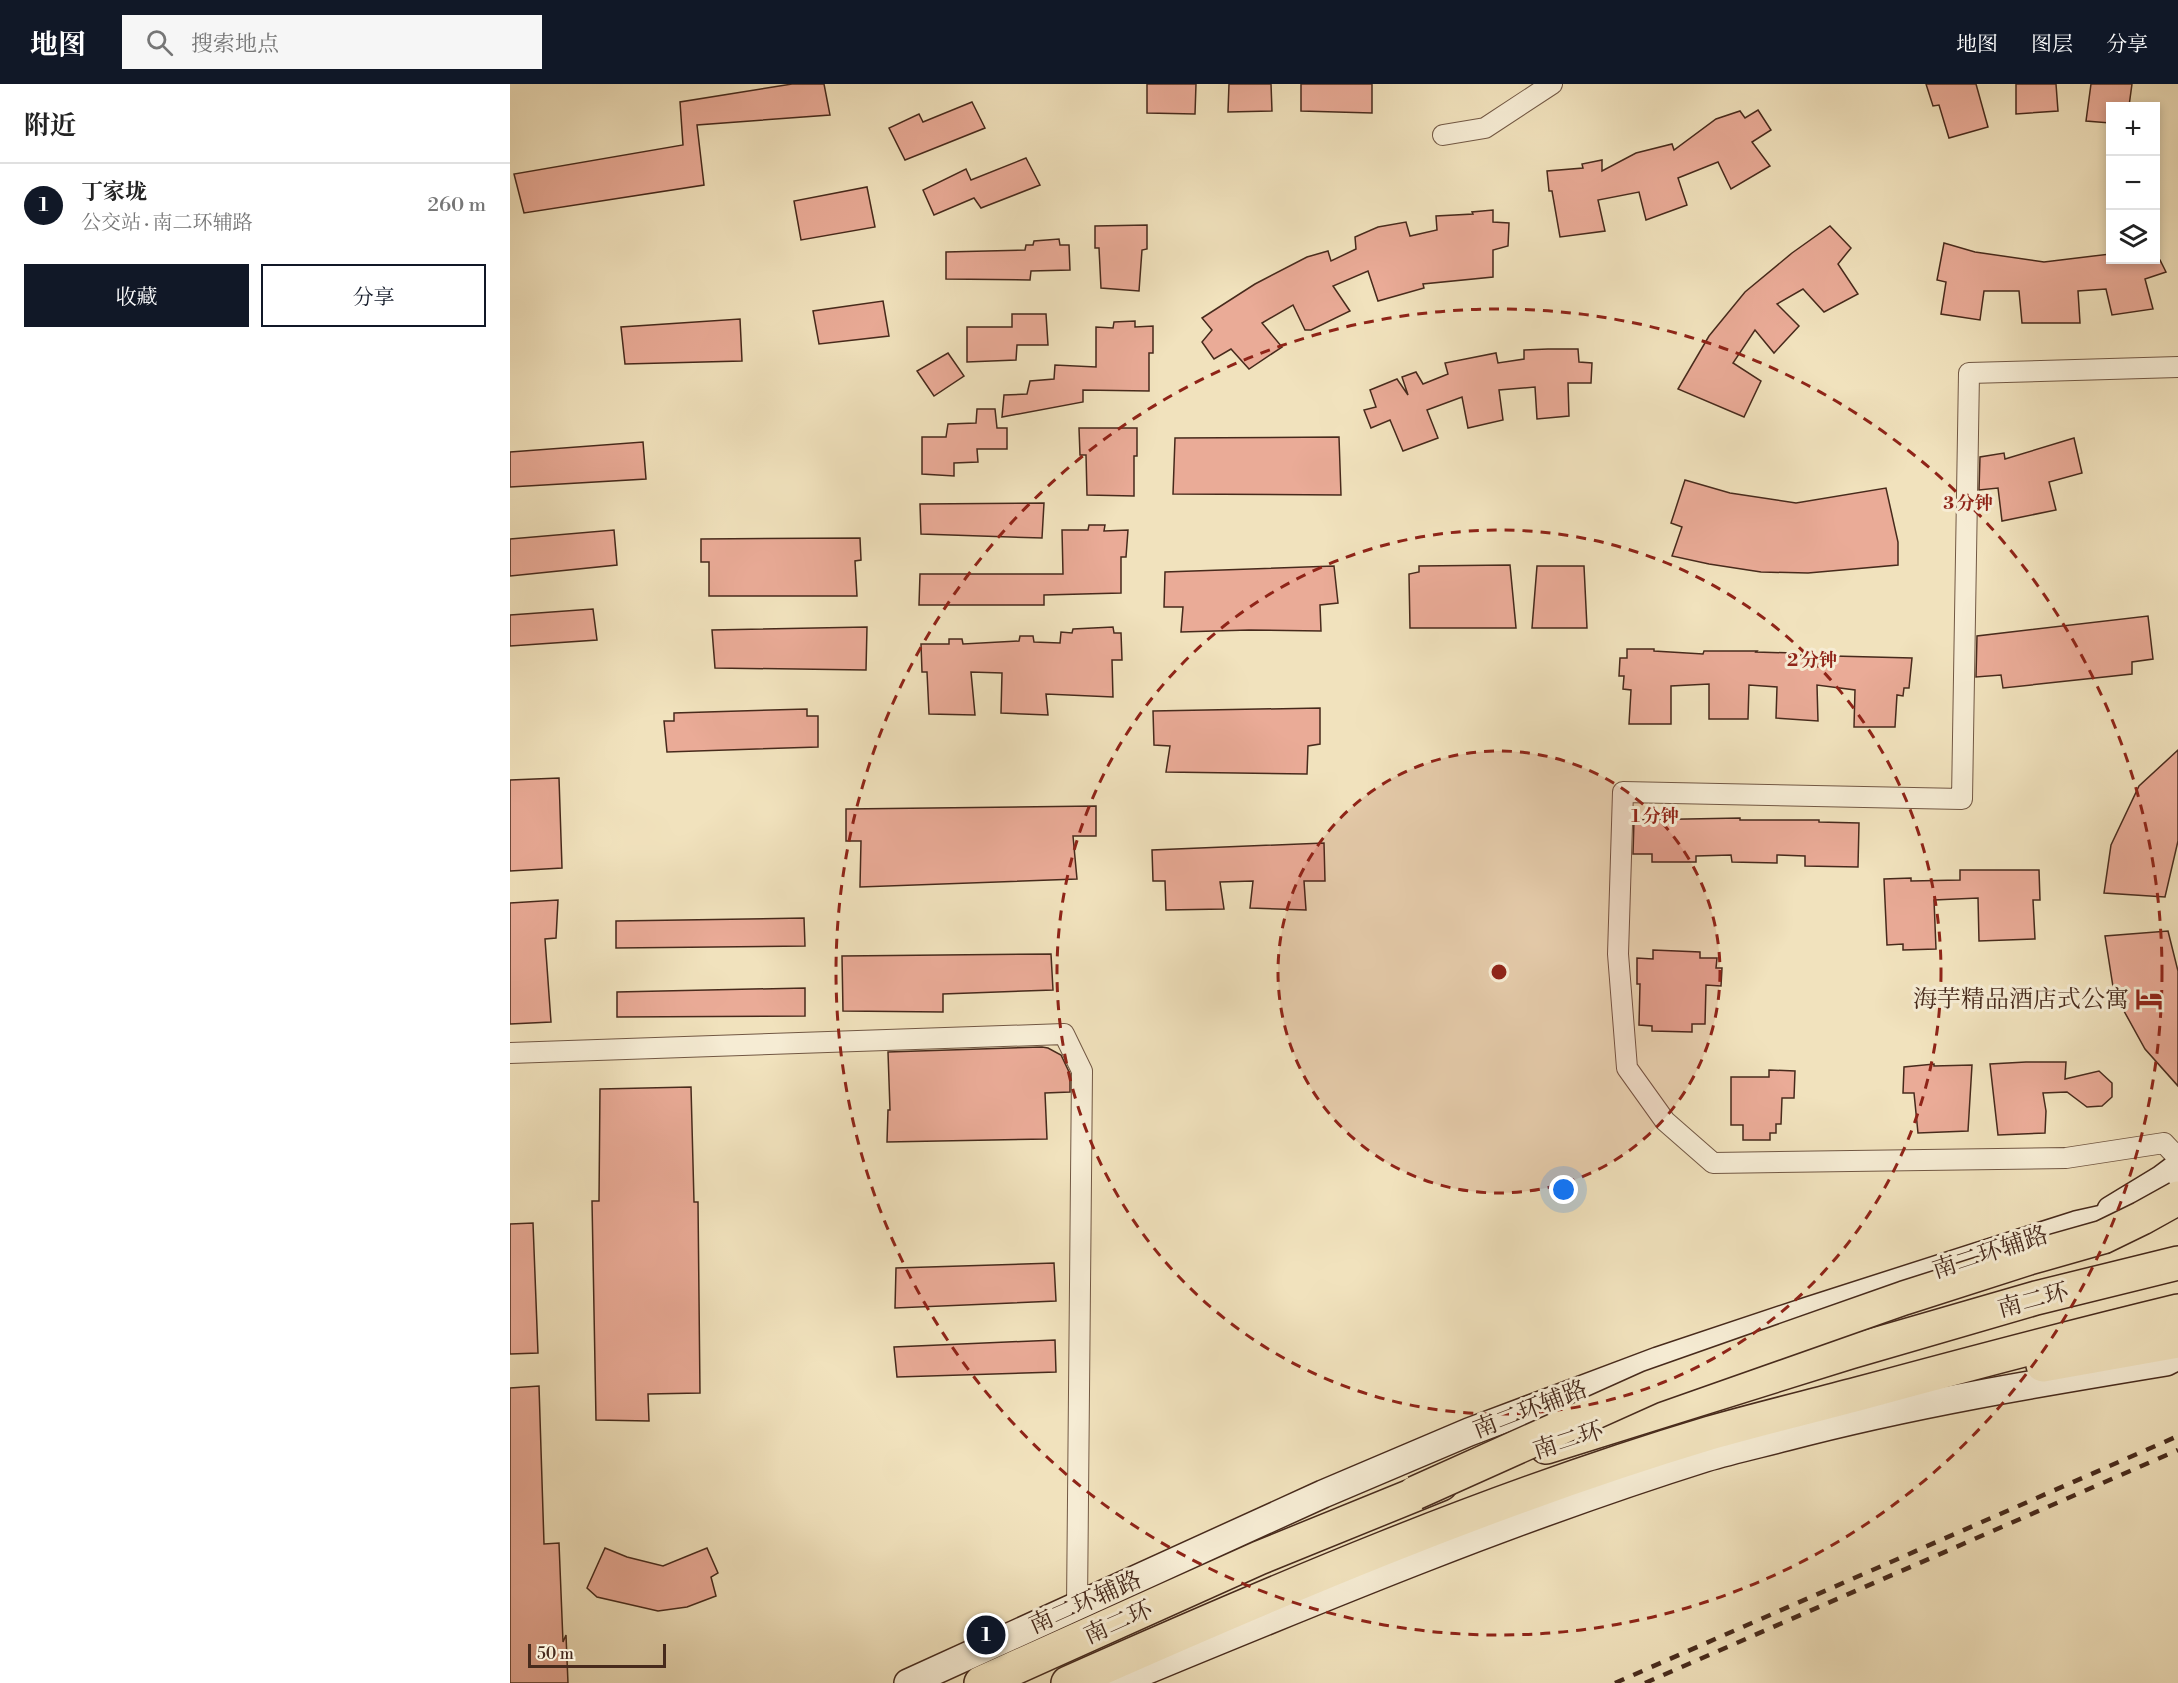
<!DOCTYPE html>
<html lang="zh">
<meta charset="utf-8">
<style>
body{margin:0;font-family:"Libre Bodoni","Noto Serif SC",serif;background:#f6f6f6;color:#222}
.controls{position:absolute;right:18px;top:18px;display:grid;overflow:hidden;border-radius:0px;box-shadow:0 3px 9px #0003}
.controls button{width:54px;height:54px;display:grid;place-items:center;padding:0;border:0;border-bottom:2px solid #e0e0e0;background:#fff;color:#222;font:30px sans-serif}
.scale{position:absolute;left:18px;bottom:15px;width:138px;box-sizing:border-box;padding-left:6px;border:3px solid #472a1c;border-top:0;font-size:16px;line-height:21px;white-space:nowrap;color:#472a1c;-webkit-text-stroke:4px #f6ecd4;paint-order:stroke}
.you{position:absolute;left:1054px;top:1106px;width:21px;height:21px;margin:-15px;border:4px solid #fff;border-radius:50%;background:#1a73e8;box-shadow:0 0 0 9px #1a73e833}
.badge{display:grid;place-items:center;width:39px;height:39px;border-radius:50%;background:#111827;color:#fff;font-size:20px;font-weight:700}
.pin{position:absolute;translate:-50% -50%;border:3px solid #fff;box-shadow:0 2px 6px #0006}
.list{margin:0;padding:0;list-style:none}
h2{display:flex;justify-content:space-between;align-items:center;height:78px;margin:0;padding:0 24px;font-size:26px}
h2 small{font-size:20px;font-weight:400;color:#767676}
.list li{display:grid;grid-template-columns:39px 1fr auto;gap:18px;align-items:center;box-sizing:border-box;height:84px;padding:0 24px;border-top:2px solid #e0e0e0}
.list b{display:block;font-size:22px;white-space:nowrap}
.list p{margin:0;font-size:20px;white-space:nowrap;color:#767676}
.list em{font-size:20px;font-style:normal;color:#767676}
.actions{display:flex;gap:12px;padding:18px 24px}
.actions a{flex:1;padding:14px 0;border:2px solid #111827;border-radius:0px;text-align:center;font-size:21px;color:#111827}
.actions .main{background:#111827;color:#fff}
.icon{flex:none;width:33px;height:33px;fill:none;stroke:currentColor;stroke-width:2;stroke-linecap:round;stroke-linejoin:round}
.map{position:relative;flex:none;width:1668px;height:1599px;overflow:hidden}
header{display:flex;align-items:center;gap:36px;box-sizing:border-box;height:84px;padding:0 30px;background:#111827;color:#fff}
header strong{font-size:28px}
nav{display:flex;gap:33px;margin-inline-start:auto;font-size:21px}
.search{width:420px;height:54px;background:#f6f6f6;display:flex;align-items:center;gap:15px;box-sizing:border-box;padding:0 21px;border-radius:0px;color:#767676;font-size:22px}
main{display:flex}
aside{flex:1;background:#fff}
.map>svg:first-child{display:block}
</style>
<header>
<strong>地图</strong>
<div class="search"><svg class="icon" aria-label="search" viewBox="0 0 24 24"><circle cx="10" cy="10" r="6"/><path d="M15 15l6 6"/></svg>搜索地点</div>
<nav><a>地图</a><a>图层</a><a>分享</a></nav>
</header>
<main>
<aside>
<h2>附近<small></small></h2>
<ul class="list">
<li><span class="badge">1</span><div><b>丁家垅</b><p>公交站 · 南二环辅路</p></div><em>260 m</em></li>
</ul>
<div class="actions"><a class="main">收藏</a><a>分享</a></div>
</aside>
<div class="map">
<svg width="1668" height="1599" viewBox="0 0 1668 1599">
<rect width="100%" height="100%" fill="#f1e2bd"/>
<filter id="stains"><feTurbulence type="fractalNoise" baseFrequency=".00333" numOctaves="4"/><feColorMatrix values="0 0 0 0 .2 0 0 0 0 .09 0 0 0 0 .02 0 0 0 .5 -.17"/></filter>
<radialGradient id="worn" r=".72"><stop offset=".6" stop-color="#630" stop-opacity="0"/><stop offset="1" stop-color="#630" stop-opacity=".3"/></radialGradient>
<!-- building -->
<g fill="#eaab97" stroke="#472a1c" stroke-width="1.5">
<polygon points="282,0 314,0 320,31 187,41 194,101 14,129 4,90 173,61 170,18"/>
<polygon points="637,0 686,0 685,30 637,29"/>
<polygon points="719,0 761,0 762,27 718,28"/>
<polygon points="791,0 862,0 862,29 791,27"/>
<polygon points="1416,0 1466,0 1478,43 1439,54 1429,21 1423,22"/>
<polygon points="1506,0 1546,0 1548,27 1506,30"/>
<polygon points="1581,0 1622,0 1619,22 1600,22 1600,39 1576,37"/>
<polygon points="462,18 475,44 395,76 379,44 409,30 413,38"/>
<polygon points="1248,26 1261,46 1242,58 1260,82 1221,105 1208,78 1168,94 1177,121 1136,136 1129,108 1088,116 1095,147 1050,153 1042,107 1039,107 1037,87 1073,84 1072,80 1092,76 1092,87 1126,69 1162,60 1164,66 1206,35 1230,27 1235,34"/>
<polygon points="516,74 530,101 471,124 464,114 424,131 413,106 456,85 461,96"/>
<polygon points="357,103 365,143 291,156 284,117"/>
<polygon points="983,126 983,138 999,139 998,162 983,166 983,193 913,200 914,204 868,217 858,187 823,202 840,227 801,246 795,246 783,221 752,239 772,263 739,285 721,265 704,275 692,258 702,246 692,234 745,200 797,173 818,167 821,177 846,165 845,153 868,143 896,138 900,152 927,146 926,132 963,130 962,128"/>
<polygon points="637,141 637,165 632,166 629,207 591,204 589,164 585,164 585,142"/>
<polygon points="1320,142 1341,164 1328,180 1348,210 1314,228 1293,205 1267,220 1289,242 1264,269 1245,246 1223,279 1251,297 1234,333 1168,305 1199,252 1235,208 1282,169"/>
<polygon points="549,155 550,161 559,161 560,186 521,187 520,196 436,195 436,168 515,166 516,161 523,161 524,157"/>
<polygon points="1434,159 1465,168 1534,178 1600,170 1600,176 1650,176 1656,188 1635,195 1643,225 1602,231 1596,205 1568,207 1570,239 1512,239 1509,207 1474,207 1470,236 1431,230 1436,198 1427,196"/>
<polygon points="373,217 379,252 309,260 303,227"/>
<polygon points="502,230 536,230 538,261 507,261 506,276 457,278 457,243 502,243"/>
<polygon points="230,235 232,277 115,280 111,243"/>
<polygon points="625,237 625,243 643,242 643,269 639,269 639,307 573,306 573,318 492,333 494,311 517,310 520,297 544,295 545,281 586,283 586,243 603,244 604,238"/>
<polygon points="1038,265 1068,265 1069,278 1082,279 1081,299 1058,299 1059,332 1027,335 1025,303 989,306 993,336 958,344 952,313 917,326 928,354 893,367 880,336 861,344 854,326 866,323 860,306 887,295 898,311 892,293 906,288 913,300 938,290 935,279 986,269 988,279 1014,275 1014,266"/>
<polygon points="438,269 454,292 424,312 407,287"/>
<polygon points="467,325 485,325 487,344 497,344 497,365 467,365 468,378 444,379 444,392 412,390 412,353 436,353 438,340 466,339"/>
<polygon points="569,344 627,344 627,372 624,372 624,412 577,411 576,371 570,371"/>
<polygon points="829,353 831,411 663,410 665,354"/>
<polygon points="1564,354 1572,389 1539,398 1546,426 1492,437 1488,404 1469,406 1470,373 1494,369 1495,375"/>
<polygon points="133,358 136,395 0,403 0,368"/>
<polygon points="1175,396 1220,409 1286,419 1376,404 1388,458 1388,481 1298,489 1251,488 1199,480 1162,472 1172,443 1161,439"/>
<polygon points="534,419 532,454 411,450 410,420"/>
<polygon points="579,441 595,441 594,447 618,446 616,473 611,473 611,509 534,511 534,521 409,521 410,490 553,490 552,446 578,446"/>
<polygon points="104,446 107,481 0,492 0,455"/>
<polygon points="350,454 351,476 345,477 347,512 199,512 199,478 191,478 191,455"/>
<polygon points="1000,481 1006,544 900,544 899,490 909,488 909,482"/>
<polygon points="824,482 828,519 810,521 811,547 739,546 671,548 673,523 654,523 655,488"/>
<polygon points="1027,482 1074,482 1077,544 1022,544"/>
<polygon points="83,525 87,556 0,562 0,531"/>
<polygon points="1638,532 1643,575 1622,578 1622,590 1493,604 1491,591 1466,593 1467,552"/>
<polygon points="357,543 356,586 205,584 202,546"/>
<polygon points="603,543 604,549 611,549 612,576 602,576 603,613 536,610 538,631 491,629 492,589 461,588 465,631 419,630 417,588 412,588 411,560 439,560 439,555 452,555 453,560 509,557 510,552 523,552 524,558 550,559 551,548 562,549 563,545"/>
<polygon points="1117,565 1144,565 1144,567 1193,570 1194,567 1247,567 1246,568 1284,569 1284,571 1402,574 1399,604 1394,604 1393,612 1387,611 1385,643 1344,643 1345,606 1307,601 1308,637 1266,634 1267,603 1239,601 1238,635 1199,635 1199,600 1161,602 1161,640 1119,640 1121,606 1113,605 1114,592 1109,592 1110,574 1117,574"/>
<polygon points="810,624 810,660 798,662 797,690 656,688 660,662 644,661 643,627"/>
<polygon points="297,625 297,632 308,632 308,663 157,668 154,637 164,637 164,629"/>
<polygon points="1668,666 1668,757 1655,813 1594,809 1601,761 1629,702"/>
<polygon points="49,694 52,784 0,787 0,696"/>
<polygon points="586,722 586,752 563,752 567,795 350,803 351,757 336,757 336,725"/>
<polygon points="1230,734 1230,736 1309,736 1309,738 1349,739 1348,783 1295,782 1295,772 1267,771 1267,779 1222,778 1221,771 1186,772 1186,778 1142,778 1142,770 1123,770 1124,736"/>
<polygon points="814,759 815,797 794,797 796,826 740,824 743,797 710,798 714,825 656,826 655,797 643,797 642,766"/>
<polygon points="1450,786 1529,786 1530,816 1523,816 1525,855 1469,857 1468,814 1424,816 1426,865 1393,866 1393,860 1377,861 1374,795 1401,794 1401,797 1450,796"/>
<polygon points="48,816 46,854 35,855 41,938 0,940 0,819"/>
<polygon points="294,834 295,862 106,864 106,837"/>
<polygon points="1658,847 1668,887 1668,1002 1635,965 1604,909 1595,852"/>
<polygon points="1143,866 1190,868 1190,874 1207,874 1206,884 1212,884 1211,902 1196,901 1195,940 1182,940 1182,948 1142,947 1142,942 1129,941 1130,900 1127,900 1127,874 1143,875"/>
<polygon points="541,870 543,906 433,910 433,928 333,927 332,872"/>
<polygon points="295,904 295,932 107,933 107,908"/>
<polygon points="532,963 538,964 551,971 560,990 560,1008 535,1009 537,1055 377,1058 378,1026 380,1026 378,968"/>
<polygon points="1516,978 1556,978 1555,995 1589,987 1602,999 1602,1013 1592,1022 1577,1023 1557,1008 1533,1009 1536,1027 1535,1049 1488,1051 1480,980"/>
<polygon points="1424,980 1424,982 1462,981 1458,1047 1408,1049 1404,1009 1393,1009 1394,983"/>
<polygon points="1259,986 1285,987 1284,1014 1272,1014 1271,1040 1266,1040 1266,1049 1260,1049 1260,1056 1233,1056 1233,1041 1221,1041 1221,993 1259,993"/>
<polygon points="181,1003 184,1118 188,1118 190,1309 138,1310 139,1337 86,1336 82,1117 89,1117 90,1005"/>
<polygon points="23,1139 28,1269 0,1270 0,1140"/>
<polygon points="544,1179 546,1217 385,1224 386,1184"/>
<polygon points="545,1256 546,1288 387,1293 384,1263"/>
<polygon points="29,1302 34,1460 49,1459 53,1558 56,1551 58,1599 0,1599 0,1304"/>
<polygon points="95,1464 117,1473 153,1482 197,1464 208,1489 201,1493 206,1512 177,1523 148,1527 87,1513 77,1504"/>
</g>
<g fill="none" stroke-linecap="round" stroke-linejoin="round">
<defs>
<g id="street">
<polyline points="933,51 975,44 1042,0"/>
<polyline points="1668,283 1459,289 1452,715 1113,708 1108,870 1117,984 1155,1037 1203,1079 1556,1074 1654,1059 1668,1074"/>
<polyline points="0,969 554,950 572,987 567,1522"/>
</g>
<g id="secondary">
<polyline points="1601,1126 1652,1095 1668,1083"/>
<polyline points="398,1599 813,1410 959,1348 1148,1277 1298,1227 1566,1141 1629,1127"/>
<path d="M606 1599C800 1519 995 1437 1195 1374 1222 1366 1249 1360 1276 1353 1401 1320 1528 1299 1656 1278L1668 1272"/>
</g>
<g id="highway">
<polyline points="1533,1281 1668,1257"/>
<polyline points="1036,1363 1340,1268 1526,1214 1668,1179"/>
<polyline points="471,1599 749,1474 931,1400"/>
<path d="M558 1599C767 1506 980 1415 1200 1349 1249 1335 1299 1323 1348 1310 1455 1281 1561 1253 1668 1227"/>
</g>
</defs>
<!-- street casing -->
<use href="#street" stroke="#725844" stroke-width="22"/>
<!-- secondary casing -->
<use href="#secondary" stroke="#472a1c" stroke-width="30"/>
<!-- highway casing -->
<use href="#highway" stroke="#472a1c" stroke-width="36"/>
<!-- street -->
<use href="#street" stroke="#f6ecd4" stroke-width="20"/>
<!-- secondary -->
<use href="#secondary" stroke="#f6ecd4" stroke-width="27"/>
<!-- highway -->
<use href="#highway" stroke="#f1e2bd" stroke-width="33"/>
<!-- rail -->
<g stroke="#472a1c" stroke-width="4.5" stroke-dasharray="10 10" stroke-linecap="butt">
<polyline points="1105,1599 1668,1352"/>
<polyline points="1135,1599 1668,1366"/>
</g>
<defs>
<polyline id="highway-bridge" points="905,1409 1141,1303 1394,1214 1519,1174 1593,1153 1632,1134 1668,1114"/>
</defs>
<!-- highway-bridge casing -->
<use href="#highway-bridge" stroke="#472a1c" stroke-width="36" stroke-linecap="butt"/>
<!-- highway-bridge -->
<use href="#highway-bridge" stroke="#f1e2bd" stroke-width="33"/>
</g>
<!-- distance rings -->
<circle cx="989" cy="888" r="221" fill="#8f2418" fill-opacity=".12"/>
<g fill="none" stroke="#8f2418" stroke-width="3" stroke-dasharray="10 8">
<circle cx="989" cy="888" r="221"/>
<circle cx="989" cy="888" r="442"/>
<circle cx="989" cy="888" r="663"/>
</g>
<!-- icons -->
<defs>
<symbol id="hotel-bare" viewBox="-9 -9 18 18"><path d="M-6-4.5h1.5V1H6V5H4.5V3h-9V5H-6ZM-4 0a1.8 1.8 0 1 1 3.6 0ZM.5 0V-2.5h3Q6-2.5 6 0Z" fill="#8f2418" stroke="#f6ecd4" stroke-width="2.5" paint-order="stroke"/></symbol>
</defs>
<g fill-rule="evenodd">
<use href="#hotel-bare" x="1620" y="896" width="38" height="38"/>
</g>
<g text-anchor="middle" stroke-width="6" stroke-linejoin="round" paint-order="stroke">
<!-- poi labels -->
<g font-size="24" fill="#472a1c" stroke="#f6ecd4" text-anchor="end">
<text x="1619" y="923">海芋精品酒店式公寓</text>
</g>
<!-- street labels -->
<g font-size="24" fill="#472a1c" stroke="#f6ecd4">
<text transform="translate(1480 1168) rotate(-18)" y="8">南二环辅路</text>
<text transform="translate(1523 1216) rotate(-15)" y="8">南二环</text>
<text transform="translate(1020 1325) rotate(-21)" y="8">南二环辅路</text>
<text transform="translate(1058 1356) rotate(-18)" y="8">南二环</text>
<text transform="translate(575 1518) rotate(-24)" y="8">南二环辅路</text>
<text transform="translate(608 1538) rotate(-24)" y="8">南二环</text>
</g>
</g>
<circle cx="989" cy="888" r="9" fill="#8f2418" stroke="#f6ecd4" stroke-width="3"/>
<g font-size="18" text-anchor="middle" font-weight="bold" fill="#8f2418" stroke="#f6ecd4" stroke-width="6" stroke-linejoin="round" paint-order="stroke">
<text x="1458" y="425">3 分钟</text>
<text x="1302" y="582">2 分钟</text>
<text x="1145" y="738">1 分钟</text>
</g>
<rect width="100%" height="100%" filter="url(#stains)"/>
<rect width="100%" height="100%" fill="url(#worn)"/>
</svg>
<div class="controls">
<button>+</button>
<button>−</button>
<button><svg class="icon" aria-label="layers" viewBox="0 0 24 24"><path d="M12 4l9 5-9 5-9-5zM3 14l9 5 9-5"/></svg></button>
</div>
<div class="scale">50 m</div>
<div class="you"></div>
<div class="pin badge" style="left:476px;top:1551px">1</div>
</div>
</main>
